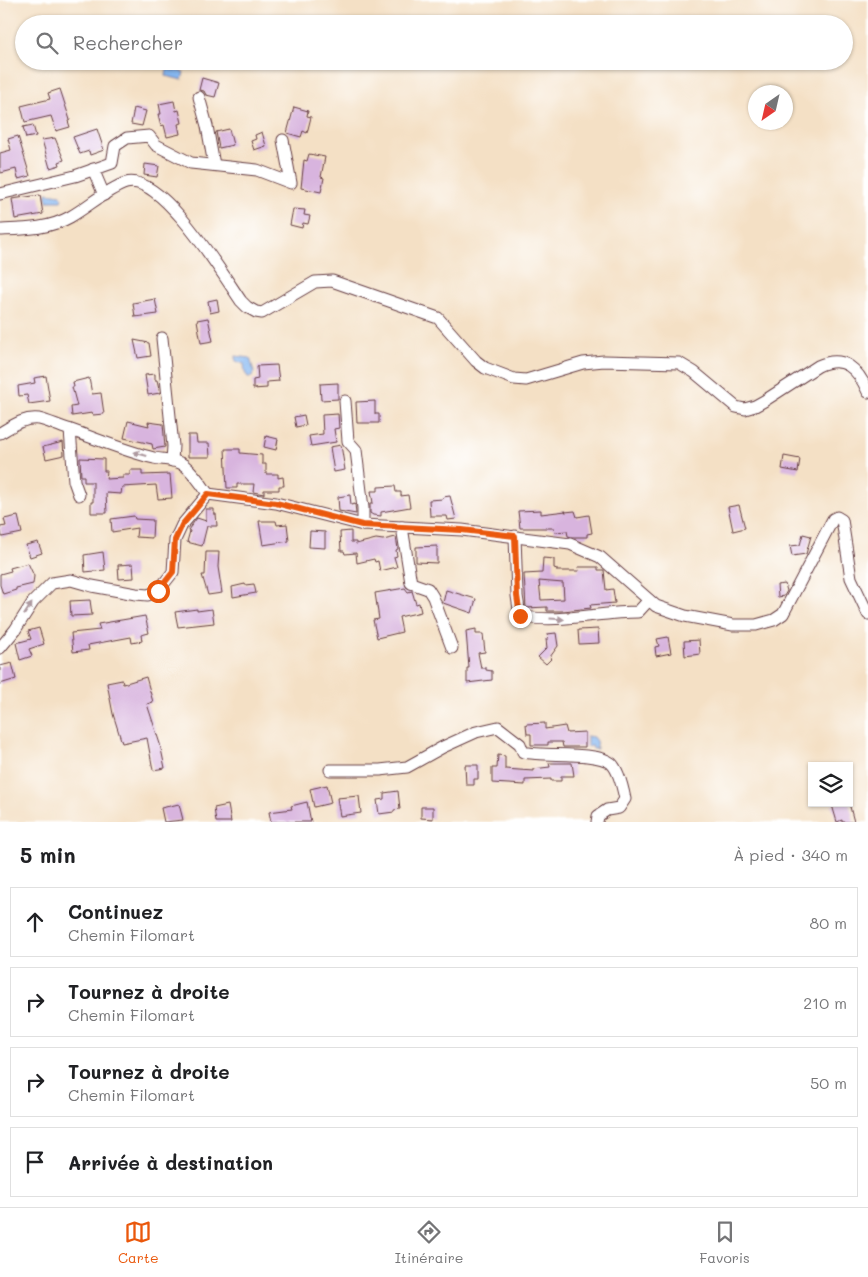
<!DOCTYPE html>
<html lang="fr">
<meta charset="utf-8">
<style>
body{margin:0;font-family:Mali,sans-serif;background:#f2f2f2;color:#202124}
.controls{position:absolute;right:15px;bottom:15px;display:grid;overflow:hidden;border-radius:0px;box-shadow:0 1px 4px #0004}
.controls button{width:45px;height:45px;display:grid;place-items:center;padding:0;border:0;border-bottom:1px solid #e0e0e0;background:#fff;color:#202124;font:25px sans-serif}
.compass{position:absolute;left:748px;top:85px;width:45px;height:45px;border-radius:50%;background:#fff;box-shadow:0 1px 4px #0004;rotate:214deg}
.stop{position:absolute;width:15px;height:15px;margin:-11px;border:4px solid #ea580c;border-radius:50%;background:#fff}
.stop.end{background:#ea580c;border-color:#fff;box-shadow:0 1px 5px #0008}
.list{margin:0;padding:0;list-style:none}
h2{display:flex;justify-content:space-between;align-items:center;height:65px;margin:0;padding:0 20px;font-size:21px}
h2 small{font-size:16px;font-weight:400;color:#757577}
.list li{display:grid;grid-template-columns:32px 1fr auto;gap:15px;align-items:center;box-sizing:border-box;height:70px;margin:0 10px 10px;padding:0 10px;border:1px solid #e0e0e0;border-radius:0px}
.list b{display:block;font-size:19px;white-space:nowrap}
.list p{margin:0;font-size:16px;white-space:nowrap;color:#757577}
.list em{font-size:16px;font-style:normal;color:#757577}
.icon{flex:none;width:28px;height:28px;fill:none;stroke:currentColor;stroke-width:2;stroke-linecap:round;stroke-linejoin:round}
.map{position:relative;flex:none;width:868px;height:822px;overflow:hidden}
.search{position:absolute;background:#fff;box-shadow:0 1px 4px #0004;left:15px;right:15px;top:15px;height:55px;display:flex;align-items:center;gap:12px;box-sizing:border-box;padding:0 18px;border-radius:28px;color:#757577;font-size:19px}
.sheet{height:385px;background:#fff}
nav{display:flex;justify-content:space-around;align-items:center;box-sizing:border-box;height:70px;border-top:1px solid #e0e0e0;background:#fff;font-size:14px;color:#757577}
nav a{display:grid;justify-items:center;gap:2px}
nav .on{color:#ea580c}
.map>svg:first-child{display:block}
</style>
<div class="map">
<svg width="868" height="822" viewBox="0 0 868 822">
<rect width="100%" height="100%" fill="#fff"/>
<filter id="ink" filterUnits="userSpaceOnUse"><feTurbulence type="fractalNoise" baseFrequency=".02" numOctaves="2"/><feDisplacementMap in="SourceGraphic" scale="10" xChannelSelector="R" yChannelSelector="G"/><feConvolveMatrix kernelMatrix="1 2 1 2 8 2 1 2 1" color-interpolation-filters="sRGB"/></filter>
<filter id="wash" filterUnits="userSpaceOnUse"><feTurbulence type="fractalNoise" baseFrequency=".0096" numOctaves="4" result="noise"/><feDisplacementMap in="SourceGraphic" scale="20" xChannelSelector="R" yChannelSelector="G"/><feGaussianBlur stdDeviation="1.12" result="paint"/><feColorMatrix in="noise" values="0 0 0 0 0 0 0 0 0 0 0 0 0 0 0 0 0 1.4 0 .05"/><feComposite in="paint" operator="in"/></filter>
<g filter="url(#wash)">
<rect width="100%" height="100%" fill="#f4e0c5"/>
<!-- water -->
<g fill="#85b7f1" stroke="#686b8e">
<polygon points="167,69 184,72 182,80 166,76"/>
<polygon points="47,193 61,195 62,198 61,201 47,201"/>
<polygon points="236,356 250,358 254,372 252,377 248,377 245,373 244,364 236,361 235,358"/>
<polygon points="587,736 593,737 596,741 597,749 593,749 592,746 587,747"/>
</g>
<g id="blocks">
<!-- building -->
<g fill="#d8b4de" fill-rule="evenodd">
<polygon points="202,78 219,83 215,97 206,95 204,91 199,90"/>
<polygon points="60,89 70,120 68,121 70,127 56,131 51,116 25,122 21,106 50,99 48,93"/>
<polygon points="174,101 176,111 179,110 182,123 178,124 180,134 167,137 164,125 161,126 158,114 161,114 159,104"/>
<polygon points="294,107 308,111 307,116 311,117 307,133 303,131 301,137 287,133"/>
<polygon points="134,108 146,111 142,126 131,124"/>
<polygon points="33,125 36,136 26,138 23,127"/>
<polygon points="97,129 104,150 90,155 89,151 80,154 73,137"/>
<polygon points="229,129 233,145 219,148 216,132"/>
<polygon points="262,132 266,146 254,150 251,141 256,139 255,135"/>
<polygon points="18,136 30,176 18,179 16,169 1,173 0,168 0,153 11,150 8,139"/>
<polygon points="55,138 64,160 59,162 60,165 50,168 42,140"/>
<polygon points="309,154 325,157 321,177 324,178 321,192 301,188 304,160 307,161"/>
<polygon points="145,164 159,166 157,177 144,175"/>
<polygon points="40,195 43,214 15,219 12,199"/>
<polygon points="293,209 305,210 304,215 310,216 308,224 303,223 302,228 290,225"/>
<polygon points="155,299 158,314 135,317 133,303"/>
<polygon points="217,299 219,311 210,313 208,301"/>
<polygon points="208,318 213,341 201,343 197,320"/>
<polygon points="134,340 149,343 151,356 138,358"/>
<polygon points="277,365 279,381 267,382 267,388 253,389 253,380 258,379 257,366"/>
<polygon points="155,374 155,380 157,380 160,393 148,395 145,375"/>
<polygon points="46,376 50,401 29,404 27,395 19,396 18,386 35,383 34,378"/>
<polygon points="89,378 92,394 101,393 104,414 93,415 92,413 72,416 71,407 77,406 72,387 74,387 73,382"/>
<polygon points="338,383 338,399 321,400 320,384"/>
<polygon points="375,401 375,414 379,414 379,423 357,423 356,402"/>
<polygon points="338,414 339,428 334,429 336,442 311,446 309,436 323,434 322,415"/>
<polygon points="304,415 306,425 296,427 294,417"/>
<polygon points="128,421 149,426 148,422 163,424 165,447 153,449 152,444 124,438"/>
<polygon points="188,435 196,435 197,443 209,443 210,457 188,457"/>
<polygon points="266,436 278,439 276,450 264,447"/>
<polygon points="63,442 64,455 46,459 43,447"/>
<polygon points="341,445 345,470 334,472 330,447"/>
<polygon points="225,449 240,449 240,453 262,455 262,464 266,464 266,474 278,474 278,478 283,477 284,486 279,486 279,490 264,490 264,494 253,492 254,484 237,484 237,488 227,488"/>
<polygon points="784,456 800,459 798,472 782,469"/>
<polygon points="80,458 104,459 104,471 107,471 106,479 123,478 123,475 130,475 130,470 142,470 142,475 170,474 172,498 158,499 156,485 122,487 121,494 106,493 107,513 91,513 91,502 93,502 93,482 84,482 84,476 81,476"/>
<polygon points="395,486 396,492 401,492 401,496 408,495 410,507 381,512 381,516 373,515 370,513 370,503 373,503 371,491 378,491 378,487"/>
<polygon points="350,495 351,505 355,504 356,514 339,511 338,497"/>
<polygon points="450,496 456,519 448,520 447,516 430,516 429,500 443,499 443,497"/>
<polygon points="739,505 745,528 733,531 728,507"/>
<polygon points="206,509 214,509 214,514 216,514 217,526 207,526 202,546 187,542 190,531 188,530 197,518 206,521"/>
<polygon points="541,510 541,514 566,511 565,512 575,511 577,517 589,515 592,533 587,534 587,537 572,537 568,536 567,531 555,532 554,528 520,528 518,511"/>
<polygon points="18,516 22,533 2,537 0,527 6,526 4,519"/>
<polygon points="134,516 135,519 153,520 152,538 136,537 137,528 112,532 111,519"/>
<polygon points="259,521 276,521 277,525 287,524 289,541 263,545"/>
<polygon points="310,531 325,532 325,548 309,547"/>
<polygon points="351,531 351,542 356,542 356,544 376,539 383,540 396,537 398,549 396,550 397,556 394,557 397,567 380,571 378,561 375,562 374,559 357,563 356,553 345,554 344,551 341,551 340,532"/>
<polygon points="803,534 811,536 806,554 792,556 790,546 800,545"/>
<polygon points="38,542 42,553 30,557 26,545"/>
<polygon points="437,546 437,563 416,562 416,547"/>
<polygon points="103,552 105,570 85,572 84,555"/>
<polygon points="206,552 219,552 218,567 222,593 208,595 202,575 205,575"/>
<path d="M543 558 554 559V568L557 569V571H579L578 567H598V570H604L606 590 613 589 615 603 590 605 591 608 563 611H547V607L526 608 524 574 542 573ZM539 581 563 583 564 599 541 600Z"/>
<polygon points="28,563 34,576 33,584 16,588 16,590 3,594 0,585 0,574 11,571 10,568"/>
<polygon points="133,564 134,578 119,579 118,565"/>
<polygon points="245,584 245,585 254,584 256,593 233,597 232,587"/>
<polygon points="785,584 787,591 784,596 778,597 777,585"/>
<polygon points="405,588 408,592 412,591 416,604 419,603 421,612 399,617 402,632 377,638 373,620 379,619 375,593"/>
<polygon points="446,590 476,599 472,613 443,603"/>
<polygon points="90,600 92,615 71,616 70,601"/>
<polygon points="197,609 197,611 212,609 214,623 178,627 175,612"/>
<polygon points="145,616 149,633 141,635 142,641 132,643 131,637 88,645 89,650 73,652 71,633 100,630 98,624"/>
<polygon points="39,628 44,644 29,649 32,656 20,660 16,643 31,639 28,631"/>
<polygon points="476,629 476,634 483,634 485,652 478,653 481,668 486,668 486,670 492,671 492,680 467,683 467,668 469,668 466,631"/>
<polygon points="598,629 599,643 579,644 578,630"/>
<polygon points="556,633 558,646 550,657 552,658 546,664 538,657 547,648 546,639 548,639 547,634"/>
<polygon points="668,637 671,653 656,656 655,647 659,646 657,639"/>
<polygon points="699,640 700,654 685,656 684,641"/>
<polygon points="12,663 16,679 0,684 0,666"/>
<polygon points="146,677 153,702 147,704 160,744 165,768 153,770 147,738 122,743 113,714 107,683 122,680 123,684"/>
<polygon points="545,723 545,729 565,726 567,733 585,732 585,747 563,747 562,742 548,742 548,745 531,745 531,734 527,734 526,724"/>
<polygon points="498,755 505,756 505,769 533,771 533,769 550,767 549,763 572,763 574,776 561,776 561,781 551,781 551,779 525,780 525,785 492,783 492,768 497,768"/>
<polygon points="465,765 478,765 478,779 474,779 474,785 466,785"/>
<polygon points="327,785 331,803 314,807 310,789"/>
<polygon points="398,791 400,809 394,810 394,812 379,814 377,800 384,799 384,793"/>
<polygon points="359,796 361,813 340,816 337,798"/>
<polygon points="307,802 311,822 271,822 269,812 292,809 291,806"/>
<polygon points="839,803 849,803 854,822 842,822 842,820 837,822 832,805"/>
<polygon points="179,804 183,820 164,822 161,808"/>
<polygon points="228,805 231,822 216,822 214,808"/>
<polygon points="421,807 433,807 433,819 421,818"/>
</g>
</g>
</g>
<g filter="url(#ink)">
<use href="#blocks" fill-opacity="0" stroke="#643c42" stroke-width="1"/>
<g fill="none" stroke-linecap="round" stroke-linejoin="round">
<defs>
<g id="minor">
<polyline points="199,97 207,126 214,165"/>
<polyline points="93,169 104,195"/>
<polyline points="0,194 75,176 112,163 115,146 127,138 149,136 156,145 191,163 257,170 291,183 283,140"/>
<path d="M0 230C24 229 49 229 70 217 88 207 107 189 126 183 161 172 223 275 241 301L247 307 256 312 262 313 315 282 332 281 438 318 476 361 485 368 514 379 526 380 583 363 604 361 679 363 694 372 736 407 745 409 755 406 764 401 818 366C844 354 858 369 868 392"/>
<polyline points="162,338 173,446 172,461"/>
<polyline points="345,401 348,441 356,450 363,508 363,525"/>
<polyline points="70,430 74,481 79,495"/>
<path d="M0 433C12 426 24 417 39 419 48 421 58 426 68 429 97 439 124 451 154 458 164 460 175 459 184 465 194 473 201 483 208 494"/>
<polyline points="208,494 276,503 363,525 462,530 570,544 600,557 656,606 685,616 733,625 756,625 774,620 783,614 833,519 837,517 842,520 851,578 868,614"/>
<polyline points="402,527 411,583 428,589 433,597 452,648"/>
<path d="M515 536 517 596 520 616C559 624 598 612 638 612L649 600"/>
<polyline points="0,648 15,630 33,602 52,583 71,580 92,586 136,594 148,595 158,591 173,572 175,540 182,525 208,494"/>
<path d="M330 770H380L407 767 443 747 476 732 498 727 520 744 523 752C545 757 596 751 611 763 619 770 623 789 625 799L619 808 607 810 598 816 597 822"/>
</g>
</defs>
<!-- minor casing -->
<use href="#minor" stroke="#643c42" stroke-width="13"/>
<!-- minor -->
<use href="#minor" stroke="#fff" stroke-width="11"/>
</g>
<!-- one-way arrows -->
<defs><path id="oneway-solid" d="M-6-.8H1V-3.2L6.5 0L1 3.2V.8H-6Z" transform="scale(1.25)"/></defs>
<g fill="#ae9aa0">
<use href="#oneway-solid" transform="translate(140 454) rotate(-165)"/>
<use href="#oneway-solid" transform="translate(28 609) rotate(-57)"/>
<use href="#oneway-solid" transform="translate(557 619) rotate(3)"/>
</g>
</g>
<g fill="none" stroke-linecap="round" stroke-linejoin="round" filter="url(#ink)">
<!-- route -->
<polyline stroke="#ea580c" stroke-width="6" points="158,591 173,572 175,540 182,525 208,494 276,503 362,525 462,530 515,536 517,596 520,616"/>
</g>
</svg>
<div class="controls">
<button><svg class="icon" aria-label="layers" viewBox="0 0 24 24"><path d="M12 4l9 5-9 5-9-5zM3 14l9 5 9-5"/></svg></button>
</div>
<svg class="compass" viewBox="-18 -18 36 36"><path d="M0-13l5 13h-10z" fill="#e53935"/><path d="M0 13l5-13h-10z" fill="#757577"/></svg>
<div class="stop" style="left:158px;top:591px"></div>
<div class="stop end" style="left:520px;top:616px"></div>
<div class="search"><svg class="icon" aria-label="search" viewBox="0 0 24 24"><circle cx="10" cy="10" r="6"/><path d="M15 15l6 6"/></svg>Rechercher</div>
</div>
<section class="sheet">
<h2>5 min<small>À pied · 340 m</small></h2>
<ul class="list">
<li><svg class="icon" aria-label="ahead" viewBox="0 0 24 24"><path d="M12 20V5M6 11l6-6 6 6"/></svg><div><b>Continuez</b><p>Chemin Filomart</p></div><em>80 m</em></li>
<li><svg class="icon" aria-label="right" viewBox="0 0 24 24"><path d="M7 20v-9h11M14 6l5 5-5 5"/></svg><div><b>Tournez à droite</b><p>Chemin Filomart</p></div><em>210 m</em></li>
<li><svg class="icon" aria-label="right" viewBox="0 0 24 24"><path d="M7 20v-9h11M14 6l5 5-5 5"/></svg><div><b>Tournez à droite</b><p>Chemin Filomart</p></div><em>50 m</em></li>
<li><svg class="icon" aria-label="arrive" viewBox="0 0 24 24"><path d="M6 21V4h12l-3 4 3 4H6"/></svg><div><b>Arrivée à destination</b></div></li>
</ul>
</section>
<nav>
<a class="on"><svg class="icon" aria-label="map" viewBox="0 0 24 24"><path d="M3 6l6-2 6 2 6-2v14l-6 2-6-2-6 2zM9 4v14M15 6v14"/></svg>Carte</a>
<a><svg class="icon" aria-label="directions" viewBox="0 0 24 24"><path d="M12 3l9 9-9 9-9-9zM9 14v-3h6M13 9l2 2-2 2"/></svg>Itinéraire</a>
<a><svg class="icon" aria-label="saved" viewBox="0 0 24 24"><path d="M7 4h10v16l-5-4-5 4z"/></svg>Favoris</a>
</nav>
